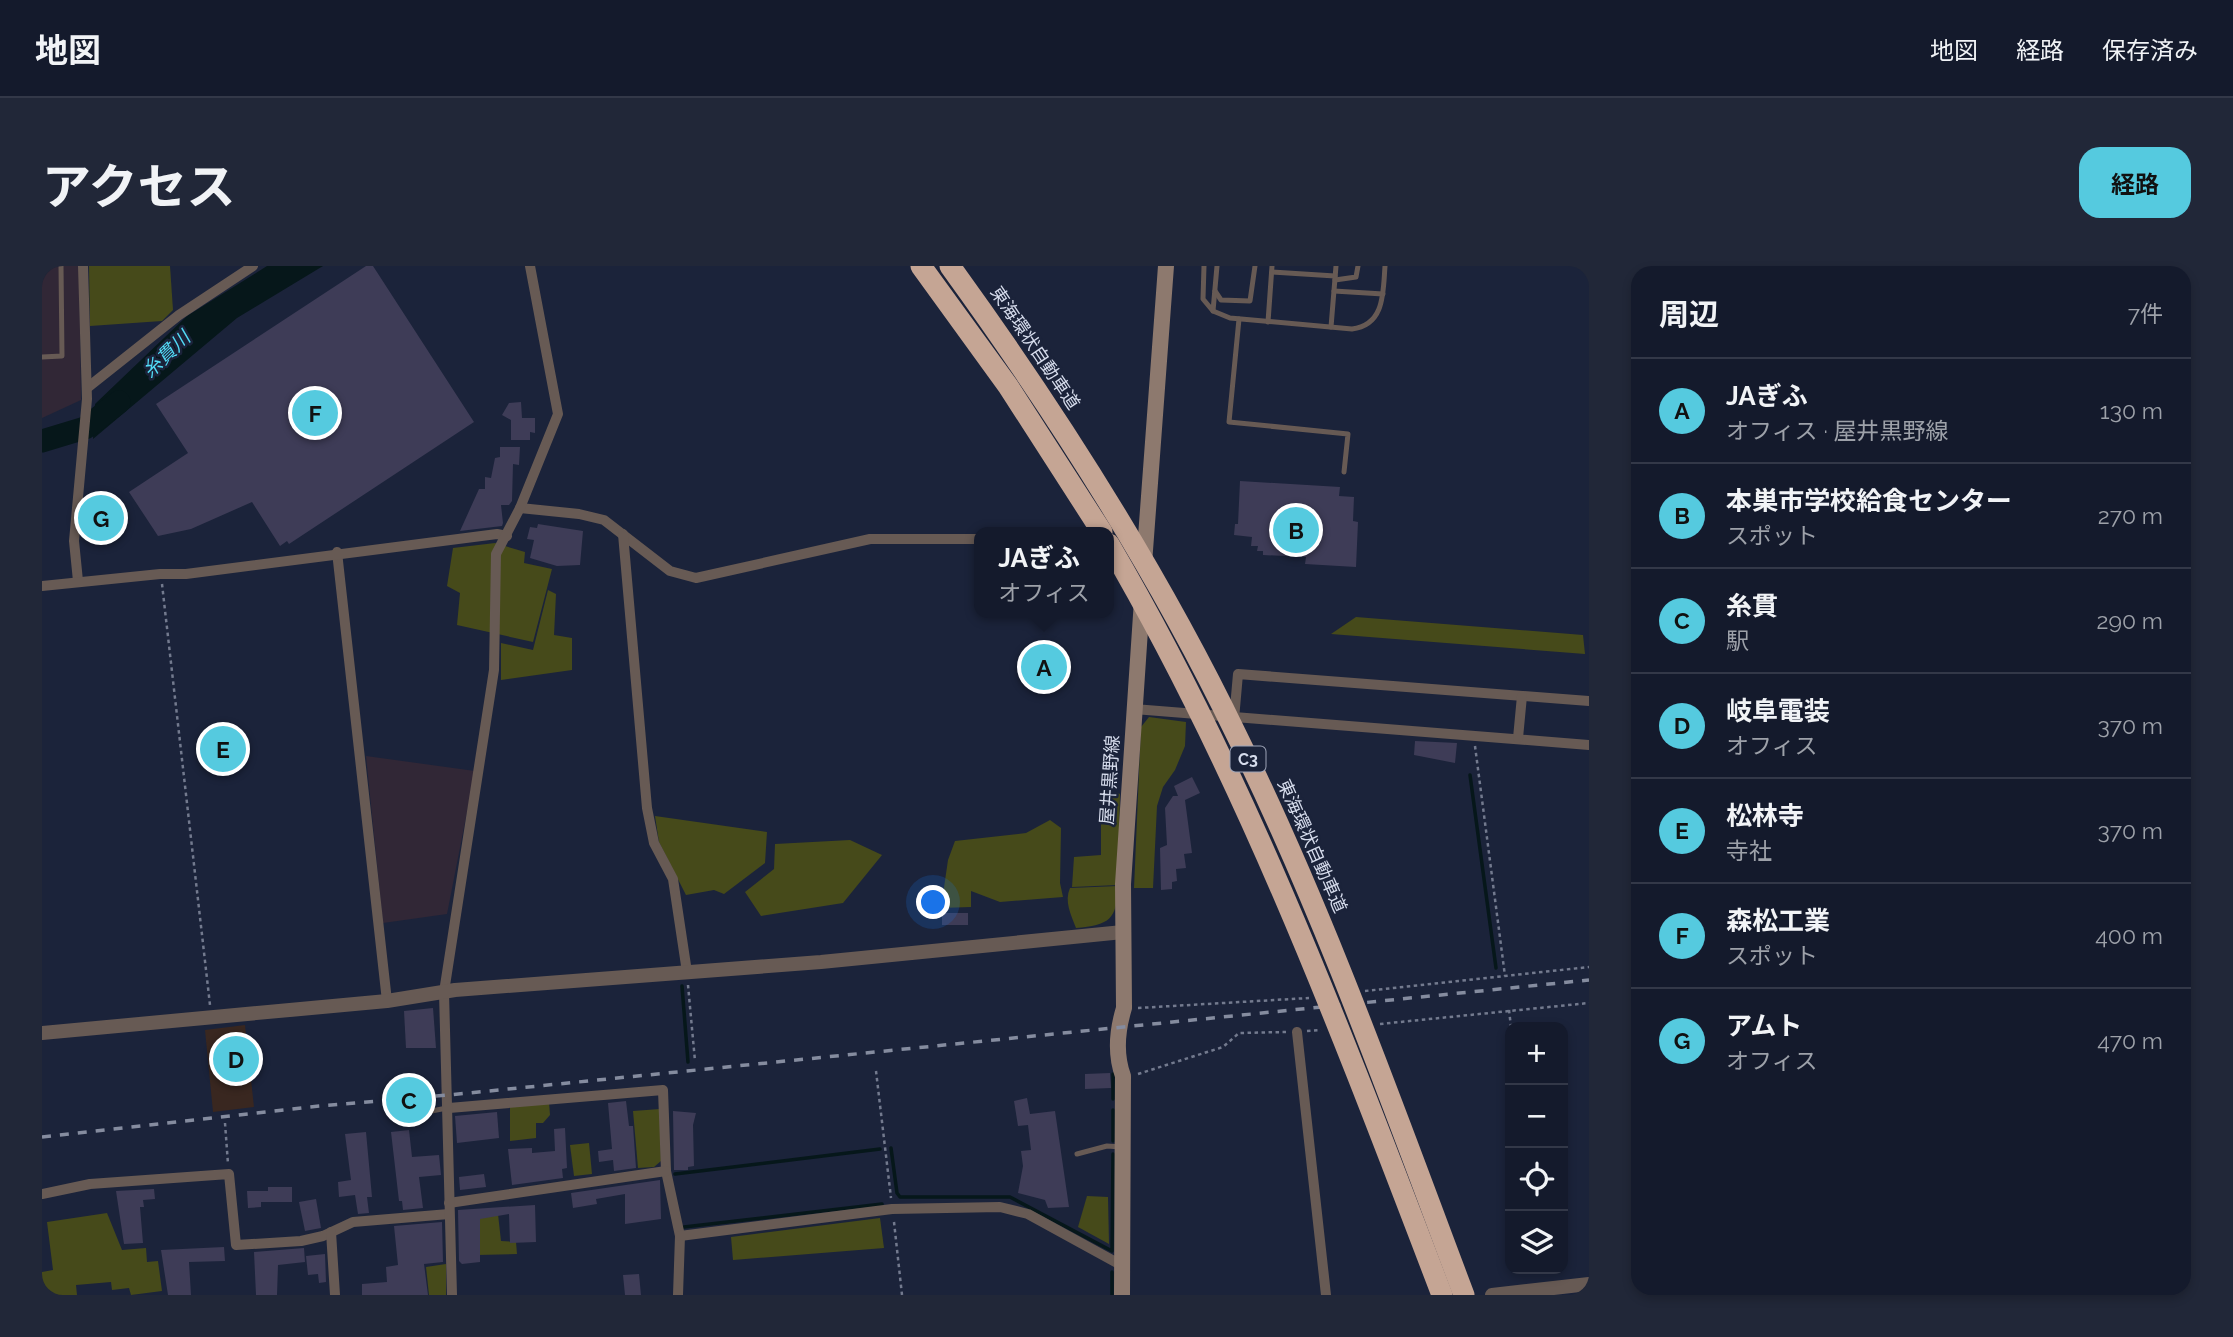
<!DOCTYPE html>
<html lang="ja">
<meta charset="utf-8">
<style>
body{margin:0;font-family:Raleway,"Noto Sans JP",sans-serif;background:#212738;color:#f1f3f6}
.controls{position:absolute;right:21px;bottom:21px;display:grid;overflow:hidden;border-radius:14px;box-shadow:0 4px 10px #0003}
.controls button{width:63px;height:63px;display:grid;place-items:center;padding:0;border:0;border-bottom:2px solid #333848;background:#141a2c;color:#f1f3f6;font:35px sans-serif}
.you{position:absolute;left:892px;top:637px;width:24px;height:24px;margin:-18px;border:5px solid #fff;border-radius:50%;background:#1a73e8;box-shadow:0 0 0 10px #1a73e833}
.badge{display:grid;place-items:center;width:46px;height:46px;border-radius:50%;background:#55cadf;color:#111;font-size:23px;font-weight:700}
.pin{position:absolute;translate:-50% -50%;border:4px solid #fff;box-shadow:0 2px 7px #0006}
.popup{position:absolute;left:932px;top:261px;width:140px;height:91px;box-sizing:border-box;display:grid;place-content:center;border-radius:14px;background:#141a2c;filter:drop-shadow(0 2px 5px #0005);font-size:23px;white-space:nowrap;color:#9da1a9}
.popup b{font-size:26px;color:#f1f3f6}
.popup::after{content:'';position:absolute;left:50%;top:100%;margin-left:-14px;border:14px solid transparent;border-top-color:#141a2c}
.list{margin:0;padding:0;list-style:none}
h2{display:flex;justify-content:space-between;align-items:center;height:91px;margin:0;padding:0 28px;font-size:30px}
h2 small{font-size:23px;font-weight:400;color:#9da1a9}
.list li{display:grid;grid-template-columns:46px 1fr auto;gap:21px;align-items:center;box-sizing:border-box;height:105px;padding:0 28px;border-top:2px solid #333848}
.list b{display:block;font-size:26px;white-space:nowrap}
.list p{margin:0;font-size:23px;white-space:nowrap;color:#9da1a9}
.list em{font-size:23px;font-style:normal;color:#9da1a9}
.icon{flex:none;width:38px;height:38px;fill:none;stroke:currentColor;stroke-width:2;stroke-linecap:round;stroke-linejoin:round}
.map{position:relative;flex:none;width:1547px;height:1029px;overflow:hidden;border-radius:21px}
header{display:flex;align-items:center;gap:42px;box-sizing:border-box;height:98px;padding:0 35px;background:#141a2c;border-bottom:2px solid #333848}
header strong{font-size:33px}
nav{display:flex;gap:38px;margin-inline-start:auto;font-size:24px}
.intro{display:flex;align-items:center;justify-content:space-between;box-sizing:border-box;height:168px;padding:0 42px}
h1{margin:0;font-size:49px}
.button{padding:18px 32px;border-radius:21px;background:#55cadf;color:#111;font-size:24px;font-weight:700}
main{display:flex;gap:42px;padding:0 42px}
aside{flex:1;background:#141a2c;border-radius:21px;box-shadow:0 4px 10px #0003}
.map>svg:first-child{display:block}
</style>
<header>
<strong>地図</strong>
<nav><a>地図</a><a>経路</a><a>保存済み</a></nav>
</header>
<div class="intro"><h1>アクセス</h1><a class="button">経路</a></div>
<main>
<div class="map">
<svg width="1547" height="1029" viewBox="0 0 1547 1029">
<rect width="100%" height="100%" fill="#1b233a"/>
<!-- commercial -->
<polygon fill="#392720" points="203,759 212,841 171,846 163,764"/>
<!-- industrial -->
<g fill="#312736">
<polygon points="0,0 37,0 39,134 0,152"/>
<polygon points="324,490 433,505 405,648 341,657"/>
</g>
<!-- green -->
<g fill="#464a1a">
<polygon points="47,0 128,0 131,44 120,55 48,60"/>
<polygon points="453,277 483,286 482,297 510,303 491,376 415,359 418,327 405,320 411,282"/>
<polygon points="506,324 514,328 512,369 530,372 530,404 459,414 459,377 491,384"/>
<polygon points="1314,351 1541,369 1543,388 1289,368"/>
<polygon points="1107,451 1144,456 1143,480 1133,504 1121,521 1115,540 1111,622 1092,622 1099,461"/>
<polygon points="1074,526 1078,528 1076,619 1030,621 1032,591 1059,589 1059,531"/>
<polygon points="613,550 725,566 723,597 682,628 672,624 644,629 617,576"/>
<polygon points="1008,554 1019,562 1018,617 1021,631 958,636 929,625 929,641 899,642 906,594 913,575 984,567"/>
<polygon points="808,574 840,589 801,637 719,650 703,626 732,603 733,578"/>
<path d="M1076 620C1075 654 1067 659 1034 662 1029 649 1022 635 1028 622Z"/>
<polygon points="507,836 508,849 501,857 494,857 494,872 468,875 468,840"/>
<polygon points="618,843 619,895 612,901 596,902 591,845"/>
<polygon points="547,877 550,908 532,910 528,879"/>
<polygon points="1045,930 1066,931 1067,978 1036,961"/>
<polygon points="65,947 80,984 104,982 105,996 116,995 120,1025 89,1029 87,1022 70,1024 69,1016 34,1019 35,1029 0,1029 0,1006 11,1004 5,956"/>
<polygon points="456,948 459,975 474,976 475,988 435,989 432,953"/>
<polygon points="838,952 842,982 691,994 689,971"/>
<polygon points="404,998 404,1029 387,1029 384,1001"/>
</g>
<!-- water -->
<polygon fill="#06171a" points="225,0 281,0 195,52 51,173 53,138 145,50"/>
<g fill="none" stroke-linecap="round" stroke-linejoin="round">
<!-- stream -->
<g stroke="#06171a" stroke-width="3.5">
<polyline points="1428,509 1454,702"/>
<polyline points="640,720 646,796"/>
<polyline points="1071,833 1071,808"/>
<polyline points="1071,875 1071,844"/>
<polyline points="849,882 855,927 858,931 968,931 1070,985 1071,888"/>
<polyline points="633,908 838,883"/>
<polyline points="642,961 840,938"/>
<polyline points="1070,1006 1070,1029"/>
</g>
<!-- river -->
<polyline stroke="#06171a" stroke-width="23" points="0,175 43,162 77,136"/>
</g>
<!-- building -->
<g fill="#3e3c57">
<polygon points="324,0 331,0 432,156 247,278 245,275 238,280 210,236 149,263 116,270 87,226 146,187 114,138"/>
<polygon points="479,136 480,152 493,152 493,167 488,166 488,174 469,174 469,154 460,149 467,137"/>
<polygon points="458,181 478,181 477,199 471,198 470,235 467,239 459,239 461,257 460,260 418,265 437,223 443,223 443,211 449,212 453,192 458,191"/>
<polygon points="1198,215 1298,221 1297,230 1312,231 1311,255 1316,256 1314,301 1263,298 1264,291 1221,289 1221,285 1215,285 1216,280 1209,280 1210,271 1192,269 1193,258 1196,258"/>
<polygon points="69,234 73,267 48,270 45,237"/>
<polygon points="496,258 541,265 538,299 515,300 488,292 492,274 485,273 488,261 495,262"/>
<polygon points="181,469 195,475 192,491 170,487 172,473"/>
<polygon points="1373,475 1415,477 1413,497 1372,489"/>
<polygon points="1150,511 1158,527 1143,534 1150,587 1142,588 1144,602 1134,603 1135,615 1130,616 1130,623 1119,624 1118,582 1125,579 1123,542 1131,530 1136,530 1132,520"/>
<rect x="900" y="647" width="26" height="12"/>
<polygon points="391,742 394,782 364,782 362,745"/>
<polygon points="203,771 208,813 185,816 181,774"/>
<polygon points="1068,807 1069,822 1043,823 1043,808"/>
<polygon points="985,832 988,848 1013,845 1027,941 1006,942 1003,934 976,927 981,900 979,885 989,884 986,859 976,860 972,835"/>
<polygon points="584,835 587,860 591,860 594,902 572,905 571,894 557,896 556,885 570,883 566,837"/>
<polygon points="631,845 654,847 651,859 652,900 646,901 646,904 632,904"/>
<polygon points="455,846 457,872 415,877 413,850"/>
<polygon points="523,862 525,902 520,903 521,912 470,919 466,883 490,882 490,887 513,885 512,863"/>
<polygon points="367,864 370,891 397,889 399,909 377,911 381,942 361,944 360,935 357,935 349,866"/>
<polygon points="324,866 330,931 325,931 327,947 316,948 313,929 297,931 296,916 309,914 303,868"/>
<polygon points="442,908 444,921 418,924 417,911"/>
<polygon points="618,914 619,953 583,958 583,928 554,933 555,938 531,942 529,927"/>
<polygon points="226,921 250,921 250,936 219,936 219,941 206,942 205,925 226,925"/>
<polygon points="112,923 113,933 101,934 102,941 98,941 101,977 82,978 74,925"/>
<polygon points="274,933 279,962 263,965 257,936"/>
<polygon points="493,939 494,976 468,977 467,948 438,953 438,996 420,998 417,995 416,944"/>
<polygon points="400,956 401,996 382,998 386,1029 320,1029 320,1018 345,1016 344,1001 356,999 352,960"/>
<polygon points="182,981 183,995 147,996 149,1029 126,1029 119,984"/>
<polygon points="262,982 263,996 236,999 235,1029 214,1029 212,986"/>
<polygon points="283,988 284,1016 277,1017 276,1008 266,1009 264,990"/>
<polygon points="597,1008 599,1029 583,1029 581,1009"/>
</g>
<g fill="none" stroke-linecap="round" stroke-linejoin="round">
<!-- path -->
<g stroke="#737a8e" stroke-width="2.5" stroke-dasharray="3.5 3.5" stroke-linecap="butt">
<polyline points="120,318 168,739"/>
<polyline points="1433,480 1463,710"/>
<polyline points="646,719 653,795"/>
<polyline points="1323,725 1547,701"/>
<polyline points="1096,742 1267,732"/>
<polyline points="1467,744 1469,761"/>
<polyline points="1338,758 1547,737"/>
<polyline points="1265,765 1279,764"/>
<polyline points="834,805 849,932"/>
<polyline points="1096,808 1181,781 1197,767 1244,766"/>
<polyline points="183,857 186,898"/>
<polyline points="852,956 860,1029"/>
</g>
<!-- service -->
<g stroke="#675a54" stroke-width="5">
<path d="M1162 0 1161 33 1171 45 1188 52 1310 63C1343 59 1341 26 1343 0"/>
<polyline points="1230,6 1293,10"/>
<polyline points="1293,14 1314,11 1316,0"/>
<polyline points="1173,25 1179,34 1208,35 1213,0"/>
<polyline points="1292,25 1341,28"/>
<polyline points="1171,45 1175,0"/>
<polyline points="1197,53 1187,156 1306,168 1302,206"/>
<polyline points="1226,56 1230,0"/>
<polyline points="1289,61 1294,0"/>
<polyline points="0,91 20,90 19,0"/>
<polyline points="353,852 405,842"/>
<polyline points="1035,888 1065,880 1079,881"/>
</g>
<!-- minor -->
<g stroke="#675a54" stroke-width="10">
<polyline points="45,122 137,49 211,0"/>
<polyline points="478,242 537,248 562,254 628,305 654,312 828,273 937,273"/>
<polyline points="581,268 605,542 612,577 631,613 645,706"/>
<polyline points="295,286 345,735"/>
<polyline points="36,315 32,275 45,133 41,0"/>
<polyline points="0,320 118,308 144,308 455,268 465,270"/>
<polyline points="1092,443 1547,479"/>
<polyline points="1192,453 1196,408 1547,435"/>
<polyline points="1476,472 1480,430"/>
<polyline points="1255,766 1284,1029"/>
<polyline points="407,842 621,824 624,905 638,970 636,1029"/>
<polyline points="0,928 48,918 187,908 194,979 259,975 281,970 311,956 407,948"/>
<polyline points="407,937 624,905"/>
<polyline points="289,966 293,1029"/>
<polyline points="638,970 850,943 958,941 986,948 1079,999"/>
<polyline points="410,1029 402,726 452,404 454,288 478,242 516,148 488,0"/>
</g>
<!-- tertiary -->
<g stroke="#675a54" stroke-width="14">
<polyline points="0,767 345,735 413,724 779,696 1081,666"/>
<polyline points="1450,1029 1547,1018"/>
</g>
<!-- secondary -->
<g stroke="#8d796e" stroke-width="16">
<polyline points="1102,298 1124,0"/>
<path d="M1080 1029 1081 810C1073 788 1075 765 1082 742L1081 618 1100 334"/>
</g>
<!-- motorway -->
<polyline stroke="#c5a594" stroke-width="21" points="879,0 966,120 1060,266"/>
<!-- rail -->
<polyline stroke="#858c9f" stroke-width="3.5" stroke-dasharray="9 9" stroke-linecap="butt" points="0,871 277,840 407,829 1547,714"/>
<!-- motorway-bridge -->
<g stroke="#c5a594" stroke-width="21">
<path d="M908 0C1016 149 1115 304 1195 470 1284 651 1351 841 1422 1029"/>
<path d="M1067 278C1206 515 1302 773 1400 1029"/>
</g>
</g>
<g text-anchor="middle" stroke-width="5" stroke-linejoin="round" paint-order="stroke">
<!-- shield labels -->
<rect fill="#1b233a" stroke="#9ea4b7" stroke-width="2" x="1188.5" y="480.5" width="35" height="25" rx="5"/>
<g font-size="16" font-weight="bold" fill="#d6dcec">
<text x="1206" y="499">C3</text>
</g>
<!-- street labels -->
<g font-size="18" fill="#d6dcec" stroke="#1b233a">
<text transform="translate(993 82) rotate(56)" y="6">東海環状自動車道</text>
<text transform="translate(1068 514) rotate(-86)" y="6">屋井黒野線</text>
<text transform="translate(1270 580) rotate(66)" y="6">東海環状自動車道</text>
</g>
<!-- water labels -->
<g font-size="19" font-style="italic" fill="#52daf5" stroke="#1b233a">
<text transform="translate(124 88) rotate(-44)" y="7">糸貫川</text>
</g>
</g>
</svg>
<div class="controls">
<button>+</button>
<button>−</button>
<button><svg class="icon" aria-label="locate" viewBox="0 0 24 24"><circle cx="12" cy="12" r="6"/><path d="M12 2v4M12 18v4M2 12h4M18 12h4"/></svg></button>
<button><svg class="icon" aria-label="layers" viewBox="0 0 24 24"><path d="M12 4l9 5-9 5-9-5zM3 14l9 5 9-5"/></svg></button>
</div>
<div class="you"></div>
<div class="pin badge" style="left:1002px;top:401px">A</div>
<div class="popup"><b>JAぎふ</b>オフィス</div>
<div class="pin badge" style="left:1254px;top:264px">B</div>
<div class="pin badge" style="left:367px;top:834px">C</div>
<div class="pin badge" style="left:194px;top:793px">D</div>
<div class="pin badge" style="left:181px;top:483px">E</div>
<div class="pin badge" style="left:273px;top:147px">F</div>
<div class="pin badge" style="left:59px;top:252px">G</div>
</div>
<aside>
<h2>周辺<small>7件</small></h2>
<ul class="list">
<li><span class="badge">A</span><div><b>JAぎふ</b><p>オフィス · 屋井黒野線</p></div><em>130 m</em></li>
<li><span class="badge">B</span><div><b>本巣市学校給食センター</b><p>スポット</p></div><em>270 m</em></li>
<li><span class="badge">C</span><div><b>糸貫</b><p>駅</p></div><em>290 m</em></li>
<li><span class="badge">D</span><div><b>岐阜電装</b><p>オフィス</p></div><em>370 m</em></li>
<li><span class="badge">E</span><div><b>松林寺</b><p>寺社</p></div><em>370 m</em></li>
<li><span class="badge">F</span><div><b>森松工業</b><p>スポット</p></div><em>400 m</em></li>
<li><span class="badge">G</span><div><b>アムト</b><p>オフィス</p></div><em>470 m</em></li>
</ul>
</aside>
</main>
